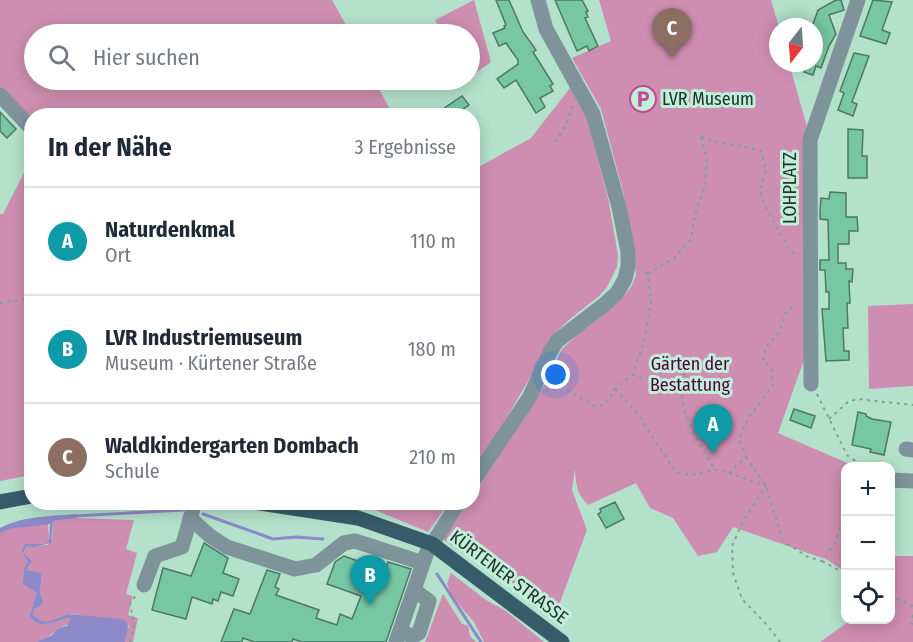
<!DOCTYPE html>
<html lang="de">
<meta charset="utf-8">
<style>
body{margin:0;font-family:"Fira Sans Condensed",sans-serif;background:#f2f2f3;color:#1f2937}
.controls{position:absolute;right:18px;bottom:18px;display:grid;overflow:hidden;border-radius:12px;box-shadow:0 3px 15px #0003}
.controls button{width:54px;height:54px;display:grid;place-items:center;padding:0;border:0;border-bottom:2px solid #e0e1e3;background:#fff;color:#1f2937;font:30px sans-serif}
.compass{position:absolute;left:769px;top:18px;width:54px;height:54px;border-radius:50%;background:#fff;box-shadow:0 3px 15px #0003;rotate:197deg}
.you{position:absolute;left:556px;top:375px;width:21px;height:21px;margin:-15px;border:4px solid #fff;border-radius:50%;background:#1a73e8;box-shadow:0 0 0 9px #1a73e833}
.badge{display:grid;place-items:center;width:39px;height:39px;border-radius:50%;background:#0f766e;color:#fff;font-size:20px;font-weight:700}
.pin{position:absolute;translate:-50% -50px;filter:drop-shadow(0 2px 3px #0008)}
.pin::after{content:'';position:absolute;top:32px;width:21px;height:18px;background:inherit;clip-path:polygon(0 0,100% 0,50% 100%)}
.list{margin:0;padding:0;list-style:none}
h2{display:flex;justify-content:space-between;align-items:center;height:78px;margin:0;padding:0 24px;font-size:26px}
h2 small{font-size:20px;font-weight:400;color:#747a83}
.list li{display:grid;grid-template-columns:39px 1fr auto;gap:18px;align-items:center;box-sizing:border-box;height:108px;padding:0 24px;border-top:2px solid #e0e1e3}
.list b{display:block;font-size:22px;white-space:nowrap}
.list p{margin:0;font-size:20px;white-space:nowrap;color:#747a83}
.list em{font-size:20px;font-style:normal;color:#747a83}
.icon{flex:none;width:33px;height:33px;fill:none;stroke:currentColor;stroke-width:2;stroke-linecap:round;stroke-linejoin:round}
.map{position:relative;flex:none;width:913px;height:642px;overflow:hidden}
.search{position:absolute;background:#fff;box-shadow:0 3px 15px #0003;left:24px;top:24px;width:456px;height:66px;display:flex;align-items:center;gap:15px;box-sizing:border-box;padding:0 21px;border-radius:33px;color:#747a83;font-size:22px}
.panel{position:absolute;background:#fff;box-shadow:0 3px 15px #0003;left:24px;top:108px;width:456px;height:402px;border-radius:24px}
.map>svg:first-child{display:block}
</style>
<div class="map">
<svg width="913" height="642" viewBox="0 0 913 642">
<rect width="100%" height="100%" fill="#b4e1cc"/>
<!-- green -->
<g fill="#ce8eb1">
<polygon points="0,0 332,0 351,34 34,34 34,80 374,80 393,115 32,116 31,124 0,90"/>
<polygon points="474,0 491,62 470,77 470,34 442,34 435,20"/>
<path d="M599 0H771L779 27 778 63H789L807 127 805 357 778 433 852 465 846 466 845 572 828 560 733 527 717 552 698 556 673 518 650 508 636 483 588 505C576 493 576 484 575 469L572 490 587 530 553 621 524 595 443 539 468 503 472 502 473 496 547 381 562 349 581 331 623 297 631 287 636 275 633 243 624 195 601 109 572 58 611 41Z"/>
<polygon points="570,88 586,115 608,198 618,255 617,267 607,287 599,296 570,319 548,340 532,374 503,424 473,468 473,170 531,138"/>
<polygon points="24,173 32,181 31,475 0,481 0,214 3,214"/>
<polygon points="913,304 913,386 869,389 868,306"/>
<polygon points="358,503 449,502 449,503 428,532"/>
<path d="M77 518 134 520 126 549 137 553 126 594 133 596 128 615 138 618 133 642H125L129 625C116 623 77 613 68 614 55 616 49 631 33 615L34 609 42 605 43 601 40 593 42 573 27 570 31 564 23 553 27 546 48 545 52 538 53 521Z"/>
<path d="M48 522 49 540 45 544H25L21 551 28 562C22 579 24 580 37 593L29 616C39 630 55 621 68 618L71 619 70 624 58 628 47 638 36 642H0V534L10 529Z"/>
<polygon points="891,534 893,556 913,556 913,642 820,642 851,620 890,620"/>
<polygon points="451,573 486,600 506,611 544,642 484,642 474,622 453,598 447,584"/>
<polygon points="443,594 462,624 468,626 470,636 476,642 425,642"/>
</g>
<!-- water -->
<path fill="#8d8ac9" d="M77 514V518L53 521 51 543 34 547 27 546 23 553 32 561 27 570 42 573 40 593 43 601 42 605 34 609 33 615 41 621 48 622 67 614 122 619C132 624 127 632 125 642H36L51 636 58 628 67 626 71 619 68 618C54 621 40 631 29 616L37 593 23 584 24 569 28 562 21 551 25 544H45L49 540 50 524 10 529 0 534V528C22 516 52 516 77 514Z"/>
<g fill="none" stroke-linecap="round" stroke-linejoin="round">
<!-- stream -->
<g stroke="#8d8ac9" stroke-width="3">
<polyline points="203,514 273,539 296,537 323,539"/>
<polyline points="75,516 183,510"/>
<polyline points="437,574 481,642"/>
</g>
</g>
<!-- building -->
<g fill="#77c7a5" stroke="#4e7865" stroke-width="1.5">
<polygon points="496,0 509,0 523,32 536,50 533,52 553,84 550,86 553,91 540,98 545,107 536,113 516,80 504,88 497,79 518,64 518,60 506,43 499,46 493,33 505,28 504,26 506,25"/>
<polygon points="555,0 582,0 588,11 586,12 588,17 585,18 598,46 589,51 587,46 577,51"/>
<polygon points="836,0 841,0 844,10 829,15 836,34 829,46 821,68 816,66 813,75 804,72 808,63 814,63 814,27 812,27 818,10"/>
<polygon points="873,0 892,2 882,30 890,33 886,44 860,36"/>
<polygon points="854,53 869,56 852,102 857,104 853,116 838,110 844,93 840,91"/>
<polygon points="462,96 469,105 453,116 433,116"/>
<polygon points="0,112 16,129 7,138 0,131"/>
<polygon points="848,129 863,130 862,156 867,156 867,178 848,178"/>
<polygon points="830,192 846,193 846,217 857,217 858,231 849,231 849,244 838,244 838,263 846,263 846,269 853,269 852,282 849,281 850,303 847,303 848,328 843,328 844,351 849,351 849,360 826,361 822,309 829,309 829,292 826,292 825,270 820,270 820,260 829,260 828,220 820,219 820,211 821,198 829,199"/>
<polygon points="794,409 815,416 811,428 790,420"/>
<polygon points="858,412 866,414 866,416 872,419 891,422 884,455 870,452 871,449 852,445"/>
<polygon points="615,502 624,519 606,528 598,514 601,512 600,509"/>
<polygon points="204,543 228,558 223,573 239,579 233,596 221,592 218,601 213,599 212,604 192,597 186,619 152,610 163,568 191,576"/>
<polygon points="344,556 385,571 388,562 411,569 386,642 302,642 293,639 292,642 254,642 243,638 242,642 221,642 234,609 250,614 267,570 280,574 275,587 279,589 276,595 319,610 316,618 337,625 340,614 352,619 361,596 327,584 335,562"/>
</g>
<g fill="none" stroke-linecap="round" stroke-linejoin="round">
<!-- path -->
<g stroke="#7ea291" stroke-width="2" stroke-dasharray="3 4.5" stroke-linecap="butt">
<path d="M701 137C721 145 741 144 761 151L766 170 760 189 763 202 787 246 794 254 799 253"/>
<polyline points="555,142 566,125 573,104"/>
<polyline points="648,274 674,258 691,239 695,214 704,189 707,160 701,137"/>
<polyline points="0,303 32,298"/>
<path d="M633 374 640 378 657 377 661 371 674 368 685 370C684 379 681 389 682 398 684 418 704 454 716 470"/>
<polyline points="615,389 634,409 676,472 691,475 716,470 729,473 746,457 739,439 749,417 773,385 772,370 763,360 766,347 778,334 787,310 797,305"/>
<polyline points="546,390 548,391 562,387 595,406 605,405 615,389 633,374 644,342 651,303 648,274 640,271"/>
<polyline points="817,394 847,455 862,466"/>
<polyline points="829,419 848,402 857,399 913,405"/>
<polyline points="746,457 766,486 783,541 808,557 822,561 835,543 846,510"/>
<polyline points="729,473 766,486 743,521 732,546 733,573 742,599 767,625 780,642"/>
<polyline points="161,502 182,504"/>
<polyline points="822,561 846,574"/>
<polyline points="890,595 913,606"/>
<polyline points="913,615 911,623 913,625"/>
<polyline points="130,642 134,623 130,604 137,594"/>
</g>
<!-- minor -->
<g stroke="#7f939b" stroke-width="15">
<polyline points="0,95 32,129"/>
<polyline points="811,384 810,140 858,0"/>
<polyline points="906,449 913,450"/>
<polyline points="890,480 913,481"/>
<polyline points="472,483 529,398 551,350 557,341 605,304 617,293 625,279 628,267 628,252 619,207 593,114 546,29 538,0"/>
<polyline points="190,518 210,536 227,547 295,569 316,565 344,543 355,541 423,563"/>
<polyline points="144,585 155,556 182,547 195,502"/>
<polyline points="400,632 413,636 419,633 429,601 414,590"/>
<polyline points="396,642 427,552 459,502"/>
</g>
<!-- major -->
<g stroke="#375b69" stroke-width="15">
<polyline points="0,502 32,496"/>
<polyline points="253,502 358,518 432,544 562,642"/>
</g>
</g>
<!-- icons -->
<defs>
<symbol id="parking-ring" viewBox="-11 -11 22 22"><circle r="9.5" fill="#c1eed9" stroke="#c54896" stroke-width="1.5"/><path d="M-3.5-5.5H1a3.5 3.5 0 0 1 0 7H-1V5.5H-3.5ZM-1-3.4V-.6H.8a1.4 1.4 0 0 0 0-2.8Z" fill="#c54896"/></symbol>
</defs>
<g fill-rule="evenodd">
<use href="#parking-ring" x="628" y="84" width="30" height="30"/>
</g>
<g text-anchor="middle" stroke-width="6" stroke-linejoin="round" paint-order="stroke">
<!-- poi labels -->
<g font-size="18" fill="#21332b" stroke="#c1eed9" text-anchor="start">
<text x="662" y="105">LVR Museum</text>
</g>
<!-- street labels -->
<g font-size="18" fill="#21332b" stroke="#c1eed9">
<text transform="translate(790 188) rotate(-90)" y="6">LOHPLATZ</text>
<text transform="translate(509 577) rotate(37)" y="6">KÜRTENER STRASSE</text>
</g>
<!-- park labels -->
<g font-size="18" fill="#52023a" stroke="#c1eed9">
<text x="690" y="370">Gärten der<tspan x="690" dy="21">Bestattung</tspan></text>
</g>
</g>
</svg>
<div class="controls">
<button>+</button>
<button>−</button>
<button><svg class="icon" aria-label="locate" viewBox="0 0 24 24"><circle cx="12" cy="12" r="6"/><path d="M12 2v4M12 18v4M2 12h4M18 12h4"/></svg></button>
</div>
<svg class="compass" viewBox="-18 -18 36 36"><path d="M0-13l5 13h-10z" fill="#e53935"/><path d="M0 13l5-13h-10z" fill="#747a83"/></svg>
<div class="you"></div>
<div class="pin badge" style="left:713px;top:454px;background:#0f9aa8">A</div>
<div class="pin badge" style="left:370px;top:605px;background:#0f9aa8">B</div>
<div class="pin badge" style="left:672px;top:58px;background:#8d6e63">C</div>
<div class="search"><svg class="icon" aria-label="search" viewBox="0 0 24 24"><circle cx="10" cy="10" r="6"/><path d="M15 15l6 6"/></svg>Hier suchen</div>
<section class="panel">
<h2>In der Nähe<small>3 Ergebnisse</small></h2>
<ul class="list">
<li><span class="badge" style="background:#0f9aa8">A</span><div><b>Naturdenkmal</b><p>Ort</p></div><em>110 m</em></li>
<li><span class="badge" style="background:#0f9aa8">B</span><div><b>LVR Industriemuseum</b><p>Museum · Kürtener Straße</p></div><em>180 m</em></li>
<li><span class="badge" style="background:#8d6e63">C</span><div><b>Waldkindergarten Dombach</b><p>Schule</p></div><em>210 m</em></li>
</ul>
</section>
</div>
